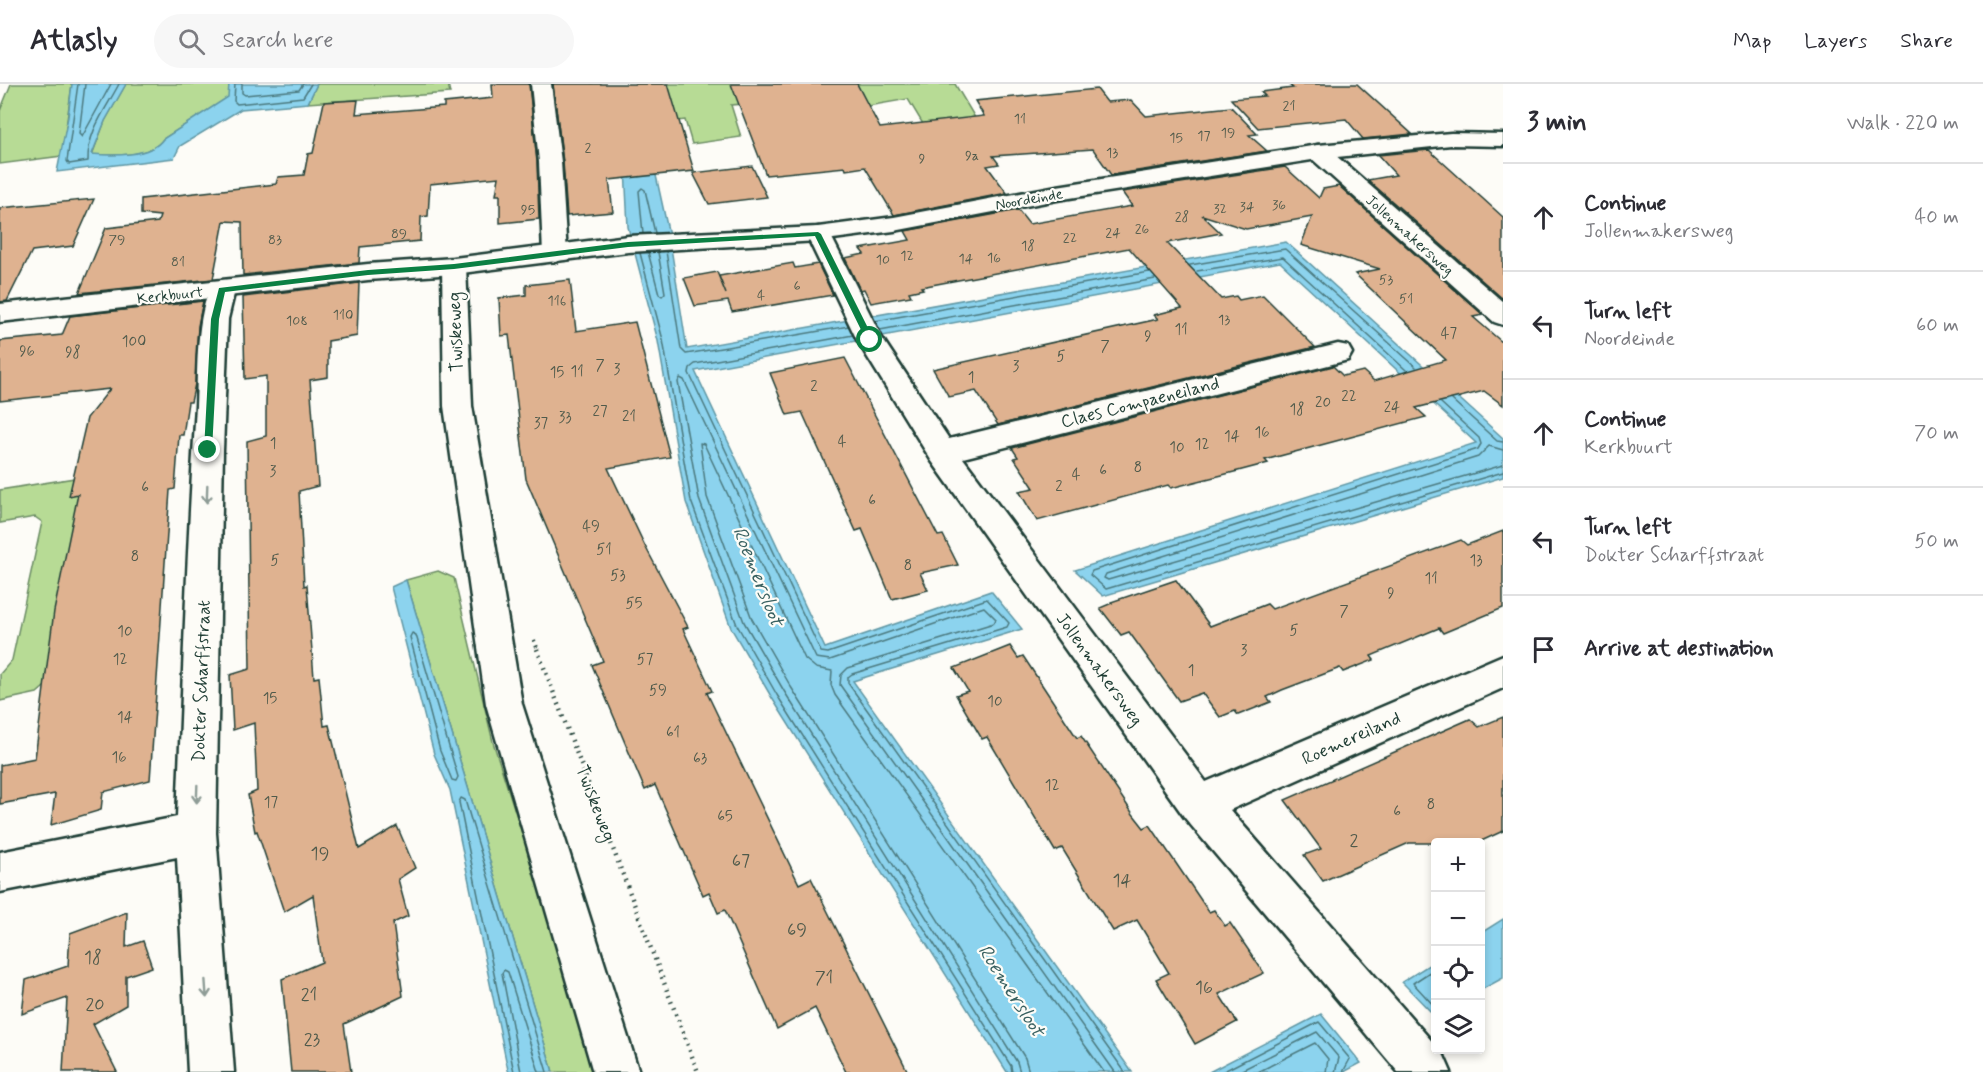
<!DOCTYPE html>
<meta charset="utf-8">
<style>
body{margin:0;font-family:Mynerve,sans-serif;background:#f7f7f7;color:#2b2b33}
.controls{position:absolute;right:18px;bottom:18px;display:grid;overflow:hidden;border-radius:6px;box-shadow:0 3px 9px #0003}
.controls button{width:54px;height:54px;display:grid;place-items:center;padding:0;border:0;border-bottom:2px solid #e1e1e2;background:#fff;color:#2b2b33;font:30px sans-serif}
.stop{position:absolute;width:18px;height:18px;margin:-14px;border:4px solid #0b8043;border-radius:50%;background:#fff}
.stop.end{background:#0b8043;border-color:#fff;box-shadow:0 2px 6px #0008}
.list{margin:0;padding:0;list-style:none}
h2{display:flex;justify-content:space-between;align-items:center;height:78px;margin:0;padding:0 24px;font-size:26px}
h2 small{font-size:20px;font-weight:400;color:#7c7c81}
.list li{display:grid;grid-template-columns:39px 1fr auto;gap:18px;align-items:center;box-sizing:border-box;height:108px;padding:0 24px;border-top:2px solid #e1e1e2}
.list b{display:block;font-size:22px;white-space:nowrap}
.list p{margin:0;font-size:20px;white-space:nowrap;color:#7c7c81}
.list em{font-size:20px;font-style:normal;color:#7c7c81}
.icon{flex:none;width:33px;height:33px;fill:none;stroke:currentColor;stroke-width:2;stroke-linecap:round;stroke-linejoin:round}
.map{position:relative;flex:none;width:1503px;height:988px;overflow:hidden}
header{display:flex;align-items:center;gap:36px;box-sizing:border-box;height:84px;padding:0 30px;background:#fff;border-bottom:2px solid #e1e1e2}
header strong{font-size:28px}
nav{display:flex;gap:33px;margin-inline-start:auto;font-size:21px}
.search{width:420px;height:54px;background:#f7f7f7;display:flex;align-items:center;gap:15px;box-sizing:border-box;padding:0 21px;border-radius:33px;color:#7c7c81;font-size:22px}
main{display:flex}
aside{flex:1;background:#fff}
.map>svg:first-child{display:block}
</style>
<header>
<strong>Atlasly</strong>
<div class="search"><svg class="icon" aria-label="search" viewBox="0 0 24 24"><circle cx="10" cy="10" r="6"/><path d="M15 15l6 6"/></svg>Search here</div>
<nav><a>Map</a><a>Layers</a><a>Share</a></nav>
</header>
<main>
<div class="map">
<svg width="1503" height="988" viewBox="0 0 1503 988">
<rect width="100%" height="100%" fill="#fdfcf7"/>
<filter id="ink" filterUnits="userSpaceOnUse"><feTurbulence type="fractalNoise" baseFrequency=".0167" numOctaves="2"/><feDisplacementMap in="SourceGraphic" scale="12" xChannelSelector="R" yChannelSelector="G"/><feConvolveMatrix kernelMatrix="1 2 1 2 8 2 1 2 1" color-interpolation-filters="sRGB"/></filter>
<g filter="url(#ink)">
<!-- green -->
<g fill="#b7db95" stroke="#6b8c64" stroke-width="1.5">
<polygon points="11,0 72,0 62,72 0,80 0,27"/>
<path d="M126 0H229V13L163 55C151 74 112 71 92 71L105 37Z"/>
<polygon points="317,0 448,0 450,9 308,19"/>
<polygon points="638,0 750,0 757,19 731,21 741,53 692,60 685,36 645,41"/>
<polygon points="857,0 955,0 987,54 929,50 908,15 868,22"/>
<polygon points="81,393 53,595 37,609 0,617 0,590 12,576 42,438 35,433 0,439 0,406"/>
<polygon points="438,487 454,494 493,658 598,988 553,988 406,496"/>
</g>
<!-- water -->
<g fill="#8cd3ee" stroke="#6097a4" stroke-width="1.5">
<path d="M72 0H126L105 37 92 70C111 72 151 73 163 55L228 13 229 0H317L308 19 241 25 180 62 174 74 57 88 68 33Z"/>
<polygon points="645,41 669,151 687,265 1286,158 1503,354 1503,393 1103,512 1075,486 1476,359 1280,178 695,287 825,564 991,507 1022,545 853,597 1132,988 1007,988 772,614 731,544 686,418 658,257 628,143 624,64"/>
<polygon points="406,496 553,988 509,988 508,986 450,706 434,670 391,503"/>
<polygon points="1503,835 1503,894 1481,906 1481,849"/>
<polygon points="1435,877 1436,930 1434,931 1402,898"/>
<polygon points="1321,930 1361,979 1344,988 1209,988"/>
</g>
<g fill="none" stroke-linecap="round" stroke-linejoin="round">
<!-- shore -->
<g stroke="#4b797e" stroke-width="1.5">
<path d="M78 0 67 77 69 80 88 77C87 48 106 25 119 0"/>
<polyline points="85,0 79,50 82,53 111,0"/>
<polyline points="235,0 234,17 237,20 303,13 311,0"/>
<polyline points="242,0 242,9 245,11 299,6 303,0"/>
<polyline points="643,150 639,107 642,104 645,106 655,149"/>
<polyline points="666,167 681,265 686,270 849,242"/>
<polyline points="648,168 659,210 662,212 665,209 658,168"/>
<polyline points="640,169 663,256 691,417 737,541 777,611 1011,982 1012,988"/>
<polyline points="1190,181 1285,165 1416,283"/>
<polyline points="1197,187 1283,173 1406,286"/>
<polyline points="875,237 1149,188"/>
<polyline points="880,246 1155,195"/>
<polyline points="853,251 695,280 690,284 689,289 821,568 828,569 987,515 1009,539 1007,543 852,590 848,593 848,599 1125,988"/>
<polyline points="1452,316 1497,357 1503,358"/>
<polyline points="1441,319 1479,354 1481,360 1478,365 1092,487 1090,491 1106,505 1503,388"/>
<polyline points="1503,366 1489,362 1478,373 1106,490 1104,494 1108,496 1503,381"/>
<polygon points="412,549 416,551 458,693 456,697 452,696 440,667 410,553"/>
<polyline points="1436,884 1413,899 1436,924"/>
<polyline points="514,988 459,718 461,714 465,716 547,988"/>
<polyline points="521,988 502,889 504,886 508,888 539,988"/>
<polyline points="1020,988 1017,978 784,607 744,538 699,415 678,298 680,294 684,296 816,574 830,576 984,523 996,535 994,539 848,584 841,591 840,601 1115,988"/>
<polyline points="1029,988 1025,974 791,603 752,535 707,413 700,359 704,360 805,575 816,584 832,587 831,601 835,611 1104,988"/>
<polyline points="1222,988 1319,938 1350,975 1343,988"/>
<polyline points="1238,988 1317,948 1339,974 1335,988"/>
<polyline points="1258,988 1315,959 1328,975 1326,988"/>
</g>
</g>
<!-- building -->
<g fill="#dfb290" stroke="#1f3d34" stroke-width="1.5">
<polygon points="492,0 529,0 537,78 539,135 500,139 500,111 496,111 499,93 430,100 428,132 421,133 420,157 360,163 359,179 243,191 242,138 224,137 213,195 79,209 106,144 158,138 160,132 141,130 141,115 276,100 278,93 304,91 308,70 313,69 324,18 358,16 356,30 444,23 444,19 493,14"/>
<polygon points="553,0 668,0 694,87 609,96 613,128 567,132 563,78"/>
<polygon points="731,0 857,0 880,44 984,32 975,17 1097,5 1107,18 1131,16 1146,32 1231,23 1257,50 1249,51 1267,67 1111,91 1093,65 993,72 999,80 987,82 1007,109 894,131 865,83 846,86 845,83 766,91"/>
<polygon points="1288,0 1357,0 1412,50 1363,55 1346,35 1258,44 1231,15 1265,12 1261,8 1293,4"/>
<polygon points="1429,66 1503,133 1503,215 1368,96 1396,91 1378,71"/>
<polygon points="752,82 767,113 709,120 693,89"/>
<polygon points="1285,83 1319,114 1323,105 1339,102 1483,231 1473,233 1503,259 1503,321 1484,307 1416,324 1426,333 1265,376 1268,379 1238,387 1171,404 1168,401 1037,437 1019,407 1034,404 1014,374 1018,373 1012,364 1333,282 1343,292 1363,287 1374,297 1446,276 1355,190 1380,185 1301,161 1312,133 1246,145 1202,131 1221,149 1167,159 1221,215 1236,212 1239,216 1263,211 1315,263 998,341 976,307 949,313 933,285 1158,235 1154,231 1182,224 1129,164 921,203 923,205 909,208 911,212 871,219 864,205 860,206 845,174 864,170 860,165 910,156 905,147 1018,126 1029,140 1132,122 1122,108"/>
<polygon points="94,115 73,162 32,167 7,217 0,218 0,124"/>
<polygon points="793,179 795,184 818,180 833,211 732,228 728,217 695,222 684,194 717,188 726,210 719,192"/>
<polygon points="570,196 576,247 635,238 670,373 608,384 645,462 688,543 683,545 712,607 707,609 799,800 811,794 908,988 846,988 815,924 777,945 725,826 718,829 709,808 703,811 655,701 645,706 592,581 603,577 526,395 509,251 501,252 499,214 526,211 526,201"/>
<polygon points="359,199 357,252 328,257 328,293 310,296 318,402 299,407 304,502 307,501 314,594 319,593 324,642 329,641 359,765 397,742 415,784 398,795 408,832 393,839 403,912 344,940 351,988 291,988 282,895 322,878 313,811 284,828 257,747 255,748 248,711 257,707 254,639 233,646 230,591 250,585 247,357 266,352 266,292 245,295 243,213"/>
<polygon points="203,217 198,242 195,300 191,318 188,318 183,351 179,351 175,405 170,406 150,696 103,708 101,726 51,741 55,710 0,720 0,681 35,674 54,527 78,410 69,412 87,334 110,305 0,317 0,257 62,251 70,232"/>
<polygon points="845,274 938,452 943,451 958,481 920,489 928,506 892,515 862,445 856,447 802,328 787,331 770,289"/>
<polygon points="1503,447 1503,524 1443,549 1439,544 1371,572 1374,576 1343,588 1340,584 1282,606 1267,613 1271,618 1238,631 1235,627 1220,633 1202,609 1179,617 1129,548 1121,551 1100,524 1112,519 1111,518 1176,496 1210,542 1267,520 1272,525 1461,456 1467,461"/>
<polygon points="1010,562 1018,574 1023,572 1077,654 1081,652 1133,730 1144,744 1150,741 1209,828 1214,826 1225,842 1230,839 1264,889 1219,910 1237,938 1195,960 1156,895 1169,889 1137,836 1113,847 1062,764 1055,767 987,653 982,655 956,611 968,607 954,584"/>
<polygon points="1503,633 1503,747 1477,759 1409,759 1323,797 1304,771 1321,765 1285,716 1470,635 1479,643"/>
<polygon points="127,828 126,863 143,857 152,883 126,892 126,921 93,940 117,988 63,988 67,914 22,930 26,896 68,882 70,849"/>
</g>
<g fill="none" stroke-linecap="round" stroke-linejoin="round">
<defs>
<g id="street">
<polygon points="531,0 551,0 561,78 567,170 564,175 555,178 546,175 543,170 539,78"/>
<polygon points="1318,61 1326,63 1503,218 1503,241 1494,238 1310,73 1307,68 1310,63"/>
<polygon points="818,143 827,145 830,150 882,254 949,355 1338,260 1348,262 1352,269 1348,276 963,374 1206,698 1503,571 1503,604 1230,726 1436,962 1436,966 1439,966 1444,972 1451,988 1398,988 1185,734 931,376 857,256 806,150 809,145"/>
<polygon points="454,174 463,176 466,182 472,322 522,620 639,988 593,988 486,620 444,322 442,182 445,176"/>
<path d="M222 198 231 200 235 206 228 235 223 366 216 749 234 988H188L177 773 0 808V768L177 733C183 596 187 458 196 322 198 288 195 229 213 200Z"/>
</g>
<polygon id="secondary" points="1451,49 1503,50 1503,62 1451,61 1318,75 1057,116 894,147 818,157 628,168 454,190 368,196 0,238 0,220 368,180 454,174 628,152 818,143 894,133 1057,102 1318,61"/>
</defs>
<!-- street casing -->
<use href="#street" stroke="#1f3d34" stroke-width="5"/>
<!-- secondary casing -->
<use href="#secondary" stroke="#1f3d34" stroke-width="5"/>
<!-- path-far1 -->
<polyline stroke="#1f3d34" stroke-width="4" stroke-dasharray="1.5 4.5" stroke-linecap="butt" points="534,556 538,566"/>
<!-- path -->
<polyline stroke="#1f3d34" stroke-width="4.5" stroke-dasharray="1.5 5" stroke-linecap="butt" points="537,565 698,988"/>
<!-- street -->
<use href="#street" fill="#fdfcf7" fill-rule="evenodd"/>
<!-- secondary -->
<use href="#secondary" fill="#fdfcf7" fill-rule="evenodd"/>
</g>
<!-- one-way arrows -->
<defs><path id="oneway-shaft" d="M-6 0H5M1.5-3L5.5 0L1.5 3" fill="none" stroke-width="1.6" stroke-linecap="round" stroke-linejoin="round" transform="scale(1.5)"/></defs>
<g stroke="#8e9c96">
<use href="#oneway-shaft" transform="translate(207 410) rotate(92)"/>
<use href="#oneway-shaft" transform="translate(197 710) rotate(92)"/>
<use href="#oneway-shaft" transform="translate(206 905) rotate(86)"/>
</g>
</g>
<!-- route -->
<polygon fill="#0b8043" points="818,148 821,150 874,256 873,258 866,256 815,152 628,163 454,185 368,191 225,208 219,235 212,366 208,369 204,366 211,235 219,204 368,186 454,180 628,158"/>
<g text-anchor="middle" stroke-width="4.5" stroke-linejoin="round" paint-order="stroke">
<!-- far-number labels -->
<g font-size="14" fill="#4f5a4b">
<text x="1289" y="26">21</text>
<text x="1020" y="39">11</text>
<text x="1228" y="53">19</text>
<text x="1204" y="56">17</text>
<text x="1176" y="58">15</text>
<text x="588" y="68">2</text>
<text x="1112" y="73">13</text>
<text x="972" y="76">9a</text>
<text x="922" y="79">9</text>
<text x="1279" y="125">36</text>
<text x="1247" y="127">34</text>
<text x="1220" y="129">32</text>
<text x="528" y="130">95</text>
<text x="1182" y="137">28</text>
<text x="1142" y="149">26</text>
<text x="1113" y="153">24</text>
<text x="399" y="154">89</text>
<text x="1070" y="158">22</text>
<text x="117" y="160">79</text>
<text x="275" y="160">83</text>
<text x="1028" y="166">18</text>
<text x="907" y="176">12</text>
<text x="994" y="178">16</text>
<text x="966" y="179">14</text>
<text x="883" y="180">10</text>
<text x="178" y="182">81</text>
<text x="1386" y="200">53</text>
<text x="797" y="206">6</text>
<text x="761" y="216">4</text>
<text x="1406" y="219">51</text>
<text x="557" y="221">116</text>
<text x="343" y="235">110</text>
<text x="1224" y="240">13</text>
<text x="297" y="241">108</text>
</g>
<!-- far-street labels -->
<g font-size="15" fill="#1f3d34" stroke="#fdfcf7">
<text transform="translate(1029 115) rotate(-10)" y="5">Noordeinde</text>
<text transform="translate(1410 151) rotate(42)" y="5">Jollenmakersweg</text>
<text transform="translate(170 211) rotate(-6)" y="5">Kerkbuurt</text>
</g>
<!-- number labels -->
<g font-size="15" fill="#4f5a4b">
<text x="1181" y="250">11</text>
<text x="1449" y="254">47</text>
<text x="1148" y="257">9</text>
<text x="134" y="262">100</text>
<text x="1105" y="267">7</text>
<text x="27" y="272">96</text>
<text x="73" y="273">98</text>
<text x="1061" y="277">5</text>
<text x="600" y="286">7</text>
<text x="1016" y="287">3</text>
<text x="617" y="290">3</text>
<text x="577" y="292">11</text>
<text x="557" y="293">15</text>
<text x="971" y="298">1</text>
<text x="814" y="307">2</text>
<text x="1349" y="317">22</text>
<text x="1323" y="323">20</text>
<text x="1392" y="328">24</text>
<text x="1297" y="330">18</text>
<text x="600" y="332">27</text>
<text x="629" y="337">21</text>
<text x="565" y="338">33</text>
<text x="541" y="344">37</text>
<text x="1262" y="353">16</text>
<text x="1232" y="357">14</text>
<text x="842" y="362">4</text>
<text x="273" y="364">1</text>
<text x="1202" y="365">12</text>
<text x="1177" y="368">10</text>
<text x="1138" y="388">8</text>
<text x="1103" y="391">6</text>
<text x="273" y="392">3</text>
<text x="1076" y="395">4</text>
<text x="1059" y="407">2</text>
<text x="145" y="408">6</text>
<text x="872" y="421">6</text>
<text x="591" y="447">49</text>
<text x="604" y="470">51</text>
<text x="135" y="477">8</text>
<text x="275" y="481">5</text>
<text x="1476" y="481">13</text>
<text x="908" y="486">8</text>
<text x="618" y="496">53</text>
<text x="1431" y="499">11</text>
<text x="1391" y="514">9</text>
<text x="634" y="524">55</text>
<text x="1344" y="532">7</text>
<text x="1294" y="551">5</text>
<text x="125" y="552">10</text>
<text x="1244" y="571">3</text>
<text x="120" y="580">12</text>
<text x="645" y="580">57</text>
<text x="1191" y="591">1</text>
<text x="658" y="611">59</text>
<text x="270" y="619">15</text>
<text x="995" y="622">10</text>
<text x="125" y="638">14</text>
<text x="673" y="653">61</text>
<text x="119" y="678">16</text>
<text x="700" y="679">63</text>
<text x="1052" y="706">12</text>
<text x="271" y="723">17</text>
<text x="1431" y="725">8</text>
<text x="1397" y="732">6</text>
<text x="725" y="737">65</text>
</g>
<!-- street labels -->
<g font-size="18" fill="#1f3d34" stroke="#fdfcf7">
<text transform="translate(455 248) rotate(-92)" y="6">Twiskeweg</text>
<text transform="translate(1140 318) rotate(-14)" y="6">Claes Compaeneiland</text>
<text transform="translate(1100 585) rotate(54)" y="6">Jollenmakersweg</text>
<text transform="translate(201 597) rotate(-88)" y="6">Dokter Scharffstraat</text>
<text transform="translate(1351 654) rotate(-24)" y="6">Roemereiland</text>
<text transform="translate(596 719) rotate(69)" y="6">Twiskeweg</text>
</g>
<!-- near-number labels -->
<g font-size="18" fill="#4f5a4b">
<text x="1354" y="762">2</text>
<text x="320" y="775">19</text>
<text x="741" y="782">67</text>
<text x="1122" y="802">14</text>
<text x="797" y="851">69</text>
<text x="93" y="879">18</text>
<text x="824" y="899">71</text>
<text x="1204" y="909">16</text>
<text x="309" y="916">21</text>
<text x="95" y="926">20</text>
<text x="312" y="961">23</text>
</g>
<!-- water labels -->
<g font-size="20" font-style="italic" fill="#3a6262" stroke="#fdfcf7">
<text transform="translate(759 492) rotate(68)" y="7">Roemersloot</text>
<text transform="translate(1012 906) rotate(57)" y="7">Roemersloot</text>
</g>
</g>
</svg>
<div class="controls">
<button>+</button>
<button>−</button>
<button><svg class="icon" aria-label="locate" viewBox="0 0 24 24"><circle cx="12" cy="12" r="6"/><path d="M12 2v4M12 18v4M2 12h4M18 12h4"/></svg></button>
<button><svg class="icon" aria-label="layers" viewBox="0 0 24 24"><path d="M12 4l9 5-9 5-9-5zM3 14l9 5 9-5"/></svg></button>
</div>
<div class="stop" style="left:870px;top:256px"></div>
<div class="stop end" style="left:208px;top:366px"></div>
</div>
<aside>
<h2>3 min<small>Walk · 220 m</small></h2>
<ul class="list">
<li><svg class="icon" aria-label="ahead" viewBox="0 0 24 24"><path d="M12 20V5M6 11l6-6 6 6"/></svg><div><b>Continue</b><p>Jollenmakersweg</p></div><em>40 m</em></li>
<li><svg class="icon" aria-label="left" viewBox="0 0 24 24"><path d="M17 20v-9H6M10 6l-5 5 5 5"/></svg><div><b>Turn left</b><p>Noordeinde</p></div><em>60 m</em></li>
<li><svg class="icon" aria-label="ahead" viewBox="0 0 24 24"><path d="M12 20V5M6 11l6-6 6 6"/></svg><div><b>Continue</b><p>Kerkbuurt</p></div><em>70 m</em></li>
<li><svg class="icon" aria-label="left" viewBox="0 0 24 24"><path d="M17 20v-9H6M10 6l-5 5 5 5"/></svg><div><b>Turn left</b><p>Dokter Scharffstraat</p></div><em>50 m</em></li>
<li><svg class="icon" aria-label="arrive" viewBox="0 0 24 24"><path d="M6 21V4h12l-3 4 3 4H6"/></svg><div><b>Arrive at destination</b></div></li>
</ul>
</aside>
</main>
